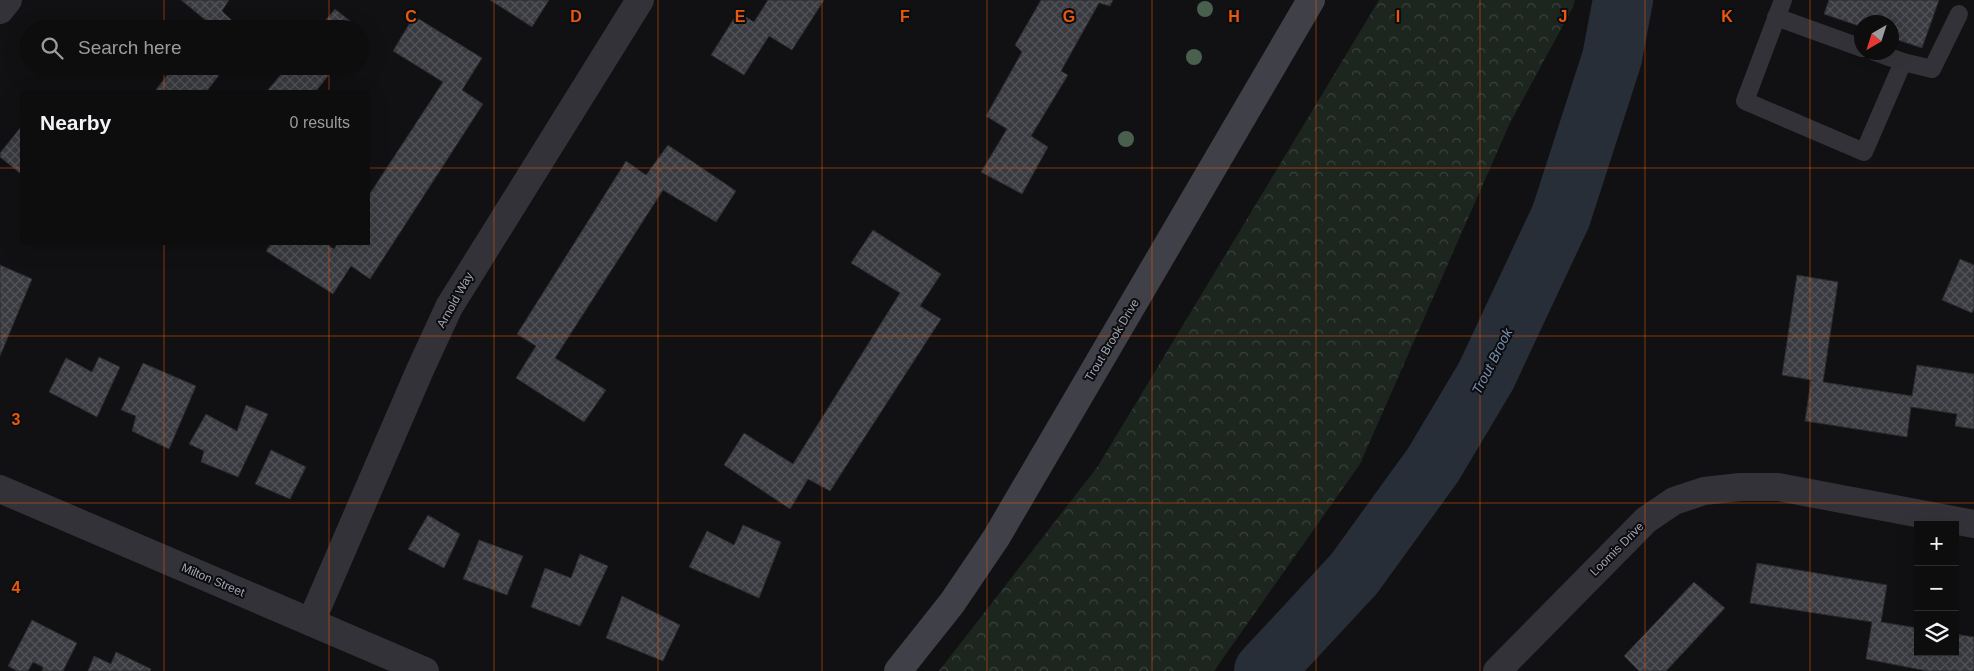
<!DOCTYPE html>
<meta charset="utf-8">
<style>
body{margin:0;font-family:Arial,sans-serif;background:#1b1b1c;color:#f1f3f6}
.controls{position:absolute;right:15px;bottom:15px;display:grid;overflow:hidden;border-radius:0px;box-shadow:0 5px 20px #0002}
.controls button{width:45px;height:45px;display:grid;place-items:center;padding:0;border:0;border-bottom:1px solid #2d2d2e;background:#0d0d0e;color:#f1f3f6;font:25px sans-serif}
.compass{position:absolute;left:1854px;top:15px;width:45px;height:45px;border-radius:50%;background:#0d0d0e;box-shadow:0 5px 20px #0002;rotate:219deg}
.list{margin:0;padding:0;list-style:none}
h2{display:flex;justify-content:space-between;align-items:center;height:65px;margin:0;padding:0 20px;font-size:21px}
h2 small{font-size:16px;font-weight:400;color:#9a9c9e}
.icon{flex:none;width:28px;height:28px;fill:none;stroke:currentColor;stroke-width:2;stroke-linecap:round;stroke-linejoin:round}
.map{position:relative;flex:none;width:1974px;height:671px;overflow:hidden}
.search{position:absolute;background:#0d0d0e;box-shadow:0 5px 20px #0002;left:20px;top:20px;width:350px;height:55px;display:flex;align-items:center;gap:12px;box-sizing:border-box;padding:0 18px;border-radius:28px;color:#9a9c9e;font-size:19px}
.panel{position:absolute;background:#0d0d0e;box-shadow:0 5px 20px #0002;left:20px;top:90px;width:350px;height:155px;border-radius:0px}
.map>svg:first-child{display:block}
</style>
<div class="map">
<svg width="1974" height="671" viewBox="0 0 1974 671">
<defs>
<pattern id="forest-crowns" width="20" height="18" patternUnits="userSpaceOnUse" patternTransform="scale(1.25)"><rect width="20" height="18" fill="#1d251f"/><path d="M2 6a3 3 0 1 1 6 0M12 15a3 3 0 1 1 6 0" fill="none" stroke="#3b423d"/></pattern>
<pattern id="building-cross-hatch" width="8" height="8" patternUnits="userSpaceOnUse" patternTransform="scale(1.25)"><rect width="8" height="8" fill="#3a3b40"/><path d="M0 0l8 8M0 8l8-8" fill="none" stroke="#535459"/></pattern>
</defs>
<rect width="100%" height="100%" fill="#111113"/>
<!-- forest -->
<polygon fill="url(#forest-crowns)" points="1379,0 1575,0 1573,7 1509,125 1360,464 1214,671 939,671 1098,466"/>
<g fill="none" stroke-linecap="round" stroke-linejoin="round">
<!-- river -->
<polyline stroke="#272e37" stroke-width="60" points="1264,671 1354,574 1433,465 1486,376 1561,216 1612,58 1623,0"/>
</g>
<!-- building -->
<g fill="url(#building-cross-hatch)" stroke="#2b2b2f">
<polygon points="181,0 229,0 222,11 241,29 204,29 209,23"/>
<polygon points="490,0 549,0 532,27"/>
<polygon points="768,0 824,0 792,50 769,36 744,75 711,55 738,12 754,22"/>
<polygon points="1041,0 1113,0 1110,6 1099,3 1061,71 1068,75 1031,136 1048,147 1022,194 981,172 1007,129 986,116 1022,52 1015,45"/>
<polygon points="1829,0 1939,0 1922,48 1892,38 1892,22 1862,22 1862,27 1824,14"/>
<polygon points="335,9 360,29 318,29"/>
<polygon points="414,16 482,58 462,90 483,104 370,279 351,266 333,294 266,251 271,244 326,244 334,249 337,244 369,244 369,195 443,82 393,51"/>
<polygon points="174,66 226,66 207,91 155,91"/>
<polygon points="288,66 336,66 316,91 267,91"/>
<polygon points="21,127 21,174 0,157 0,153"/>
<polygon points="668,145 736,191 716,222 663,190 555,358 606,390 584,422 516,378 536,346 517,334 626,161 646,175"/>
<polygon points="873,230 941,274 920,306 941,319 830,491 808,479 790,509 724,465 744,433 793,464 900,293 851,263"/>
<polygon points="1960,259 1974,265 1974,309 1972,313 1942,300"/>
<polygon points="0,265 32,279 0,356"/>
<polygon points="1797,275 1838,282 1823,382 1912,396 1917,365 1974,374 1974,429 1955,426 1957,414 1911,407 1907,437 1805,421 1811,380 1782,375"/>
<polygon points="99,357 120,367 97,417 49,392 66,358 92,372"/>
<polygon points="143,363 196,386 169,449 132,431 136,416 121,410"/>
<polygon points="246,405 268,414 238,477 201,462 204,451 189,444 206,414 237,431"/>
<polygon points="271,450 306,467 290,499 255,484"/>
<polygon points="428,515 460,534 444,568 408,549"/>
<polygon points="743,525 781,542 759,598 689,567 707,531 734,545"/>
<polygon points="479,540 523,556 507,595 463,579"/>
<polygon points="580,554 608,566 580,626 531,607 545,568 571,578"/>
<polygon points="1757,563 1887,585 1881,622 1918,628 1918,652 1955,652 1955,634 1974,637 1974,671 1927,671 1866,659 1872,622 1750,603"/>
<polygon points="1694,582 1725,608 1666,671 1639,671 1624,656"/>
<polygon points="622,596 680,625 663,661 606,638"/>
<polygon points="32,620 77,643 63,671 42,671 43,667 33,662 28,671 17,671 8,666"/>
<polygon points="116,652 151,669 150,671 88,671 94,656 111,664"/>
</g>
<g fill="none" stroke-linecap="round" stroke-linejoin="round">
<!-- service -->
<g stroke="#323238" stroke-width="18">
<polyline points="1783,0 1745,101 1864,152 1903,62 1875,52"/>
<polyline points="1776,17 1862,48"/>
<polyline points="1903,62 1932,69 1959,14"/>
</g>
<!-- minor -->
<g stroke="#323238" stroke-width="28">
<polyline points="0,10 8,0"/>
<polyline points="0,489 425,671"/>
<polyline points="311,622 420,370 449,307 640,0"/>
<polyline points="1497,671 1646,520 1674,501 1704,491 1740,487 1778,487 1974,524"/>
</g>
<!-- secondary -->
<polyline stroke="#404148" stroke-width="28" points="898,671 952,603 996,538 1311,0"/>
</g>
<!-- trees -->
<g fill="#49604e">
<circle cx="1205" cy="9" r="8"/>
<circle cx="1194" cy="57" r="8"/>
<circle cx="1126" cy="139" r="8"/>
</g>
<!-- grid -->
<path fill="none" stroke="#e8590c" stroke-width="1" stroke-opacity="0.55" d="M164 0V29M329 0V29M494 0V671M658 0V671M822 0V671M987 0V671M1152 0V671M1316 0V671M1480 0V671M1645 0V671M1810 0V671M164 66V91M329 66V91M0 168H21M369 168H1974M164 244V671M329 244V671M0 336H1974M0 503H1974"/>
<g text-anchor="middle" stroke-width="4" stroke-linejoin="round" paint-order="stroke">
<!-- street labels -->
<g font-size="12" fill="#a1a5b4" stroke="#0c0c0e">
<text transform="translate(455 300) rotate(-61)" y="4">Arnold Way</text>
<text transform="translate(1112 340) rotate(-59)" y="4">Trout Brook Drive</text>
<text transform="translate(1617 549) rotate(-45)" y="4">Loomis Drive</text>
<text transform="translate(213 580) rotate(23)" y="4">Milton Street</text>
</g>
<!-- water labels -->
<g font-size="14" font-style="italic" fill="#768fb2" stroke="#0c0c0e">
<text transform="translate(1492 361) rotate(-63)" y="5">Trout Brook</text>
</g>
</g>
<g font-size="16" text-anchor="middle" font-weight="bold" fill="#e8590c" stroke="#0c0c0e" stroke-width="4" stroke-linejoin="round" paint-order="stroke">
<text x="411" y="22">C</text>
<text x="576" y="22">D</text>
<text x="740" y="22">E</text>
<text x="905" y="22">F</text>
<text x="1069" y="22">G</text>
<text x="1234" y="22">H</text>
<text x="1398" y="22">I</text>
<text x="1563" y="22">J</text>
<text x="1727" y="22">K</text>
<text x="16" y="425">3</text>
<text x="16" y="593">4</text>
</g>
</svg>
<div class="controls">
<button>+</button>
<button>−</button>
<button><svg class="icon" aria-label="layers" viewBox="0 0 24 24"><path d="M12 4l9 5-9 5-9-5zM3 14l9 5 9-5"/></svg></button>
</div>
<svg class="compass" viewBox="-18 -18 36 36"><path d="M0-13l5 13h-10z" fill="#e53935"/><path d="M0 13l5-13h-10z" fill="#9a9c9e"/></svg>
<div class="search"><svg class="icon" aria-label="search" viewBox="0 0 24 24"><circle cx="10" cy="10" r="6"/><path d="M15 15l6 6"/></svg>Search here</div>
<section class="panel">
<h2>Nearby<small>0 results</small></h2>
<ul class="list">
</ul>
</section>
</div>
